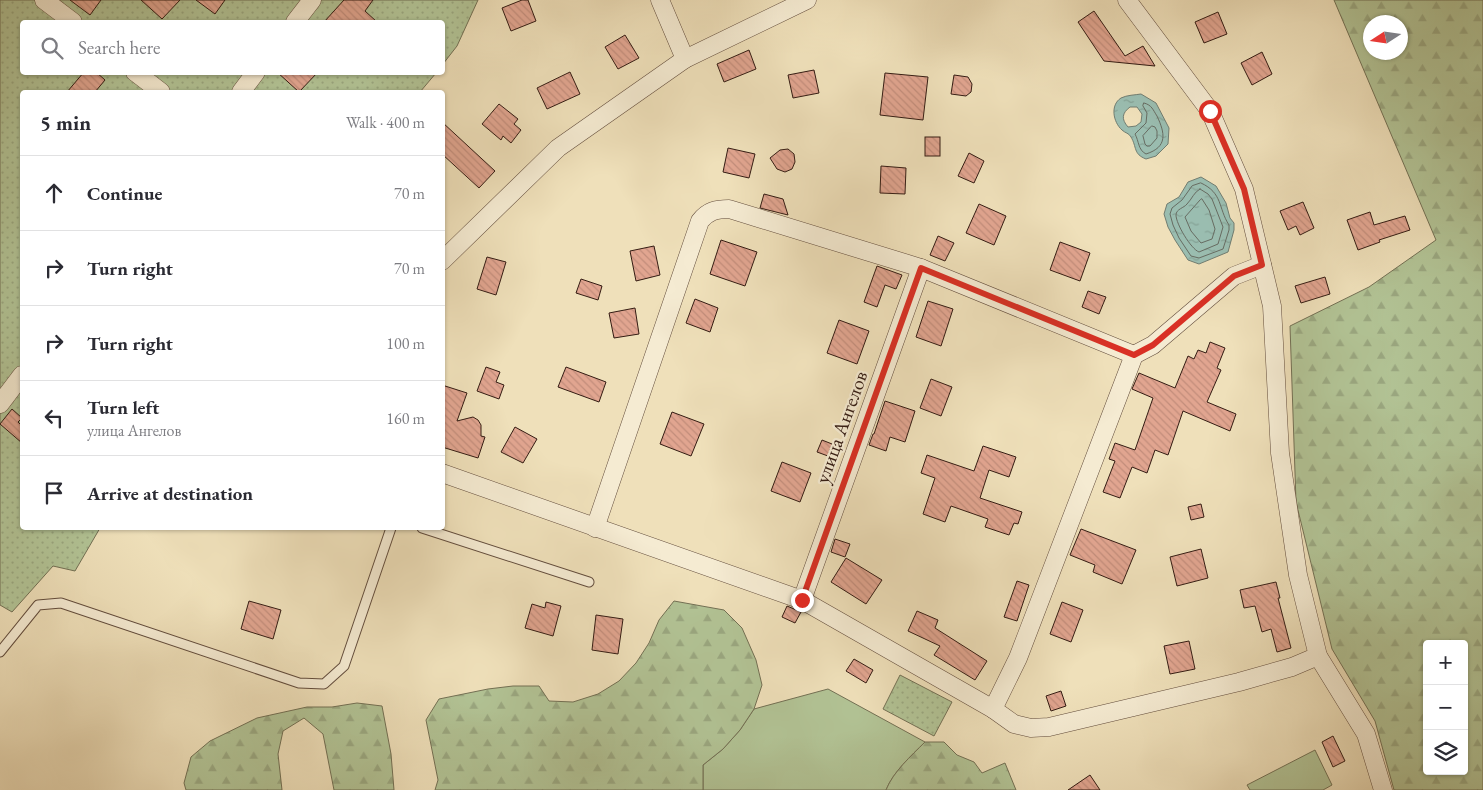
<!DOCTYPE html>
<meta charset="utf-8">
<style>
body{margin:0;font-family:"EB Garamond",serif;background:#f2f2f3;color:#2b2b33}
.controls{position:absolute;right:15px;bottom:15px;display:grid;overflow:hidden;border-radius:5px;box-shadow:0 1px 4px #0004}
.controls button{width:45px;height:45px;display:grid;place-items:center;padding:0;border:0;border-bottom:1px solid #e1e1e2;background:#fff;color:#2b2b33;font:25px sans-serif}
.compass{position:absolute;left:1363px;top:15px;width:45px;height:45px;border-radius:50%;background:#fff;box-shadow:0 1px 4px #0004;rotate:258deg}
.stop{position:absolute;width:15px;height:15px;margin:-11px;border:4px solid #d93025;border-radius:50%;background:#fff}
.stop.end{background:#d93025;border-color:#fff;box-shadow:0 1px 5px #0008}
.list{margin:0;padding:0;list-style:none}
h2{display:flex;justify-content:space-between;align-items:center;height:65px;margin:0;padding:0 20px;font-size:21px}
h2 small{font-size:16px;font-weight:400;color:#7c7c81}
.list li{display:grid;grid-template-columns:32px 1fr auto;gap:15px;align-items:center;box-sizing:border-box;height:75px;padding:0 20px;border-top:1px solid #e1e1e2}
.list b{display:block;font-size:19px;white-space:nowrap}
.list p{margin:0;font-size:16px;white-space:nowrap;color:#7c7c81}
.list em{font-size:16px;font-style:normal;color:#7c7c81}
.icon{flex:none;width:28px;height:28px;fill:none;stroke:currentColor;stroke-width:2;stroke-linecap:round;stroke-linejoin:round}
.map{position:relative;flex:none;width:1483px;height:790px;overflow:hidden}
.search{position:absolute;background:#fff;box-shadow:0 1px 4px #0004;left:20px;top:20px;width:425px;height:55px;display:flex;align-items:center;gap:12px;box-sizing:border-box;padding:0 18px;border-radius:5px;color:#7c7c81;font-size:19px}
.panel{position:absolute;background:#fff;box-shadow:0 1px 4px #0004;left:20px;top:90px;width:425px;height:440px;border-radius:5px}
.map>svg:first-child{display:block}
</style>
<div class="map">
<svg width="1483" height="790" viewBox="0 0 1483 790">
<defs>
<pattern id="forest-firs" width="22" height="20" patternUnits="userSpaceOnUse" patternTransform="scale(1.25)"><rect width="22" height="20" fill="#b2c395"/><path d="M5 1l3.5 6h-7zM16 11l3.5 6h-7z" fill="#9aa780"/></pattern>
<pattern id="park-dots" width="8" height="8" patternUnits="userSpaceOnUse" patternTransform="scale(1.25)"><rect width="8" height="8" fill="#b2c395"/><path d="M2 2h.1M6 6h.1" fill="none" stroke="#9aa780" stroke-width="1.8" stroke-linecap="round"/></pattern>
<pattern id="water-ripples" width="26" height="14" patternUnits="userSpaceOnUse" patternTransform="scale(1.25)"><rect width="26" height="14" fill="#9abdb0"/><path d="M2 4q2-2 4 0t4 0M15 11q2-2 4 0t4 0" fill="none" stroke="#85a296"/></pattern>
<pattern id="building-back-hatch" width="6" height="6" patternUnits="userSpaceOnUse" patternTransform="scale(1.25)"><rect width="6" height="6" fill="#e1a590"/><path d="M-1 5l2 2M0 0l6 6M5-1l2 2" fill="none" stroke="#c28d7b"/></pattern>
</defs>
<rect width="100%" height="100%" fill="#efe0ba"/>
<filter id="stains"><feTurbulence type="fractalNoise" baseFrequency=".004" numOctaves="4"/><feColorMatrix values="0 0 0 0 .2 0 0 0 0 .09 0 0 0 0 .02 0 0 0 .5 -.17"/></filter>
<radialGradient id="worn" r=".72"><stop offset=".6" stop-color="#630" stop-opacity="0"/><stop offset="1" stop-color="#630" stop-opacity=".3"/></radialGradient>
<!-- grass -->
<g fill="#b2c395" stroke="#737054">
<path d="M828 689 925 742C911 756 893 772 886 790H703V765L723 749 740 730 754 709Z"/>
<polygon points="1315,750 1332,785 1323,790 1250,790 1247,785"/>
</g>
<!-- forest -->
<g fill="url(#forest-firs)" stroke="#737054" fill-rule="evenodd">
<path d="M1334 0H1483V790H1394L1375 721 1332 649 1296 502 1290 326 1369 287 1436 240ZM1400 22V52H1370V22ZM1427 644H1464V771H1427Z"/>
<polygon points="674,601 724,610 742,628 756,660 762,685 754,709 740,730 723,749 703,765 703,790 435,790 438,780 426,720 439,699 488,689 513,686 539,686 549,701 573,702 598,694 619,681 636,663 649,643 659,620"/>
<polygon points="357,703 382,706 391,754 394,790 334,790 323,734 304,718 283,731 278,754 282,790 186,790 184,783 191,757 210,741 257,718 307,707 332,707"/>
<path d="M925 742H944L957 755 974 762 982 773 1005 763 1016 790H886C893 772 911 756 925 742Z"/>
</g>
<!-- park -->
<g fill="url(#park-dots)" stroke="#737054">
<polygon points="0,0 478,0 457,46 443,64 442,22 22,22 22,72 436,73 420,92 22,92 22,528 100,528 75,571 53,566 12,612 0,605"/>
<polygon points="900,675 952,702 934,736 883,709"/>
</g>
<!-- water -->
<g fill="url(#water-ripples)" stroke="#717d71" fill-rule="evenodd">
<path d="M1141 94 1156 103 1169 128 1168 144 1156 156 1146 159C1133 154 1137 147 1131 137 1129 133 1125 133 1122 130 1113 122 1110 105 1121 98 1127 95 1135 95 1141 94ZM1130 107H1137L1142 114 1141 122 1136 126 1128 127C1121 119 1122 113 1130 107Z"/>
<polygon points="1201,177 1216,186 1226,203 1230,218 1234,223 1234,230 1228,252 1199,264 1188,260 1175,240 1168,227 1164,214 1167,204 1179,197 1188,182"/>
</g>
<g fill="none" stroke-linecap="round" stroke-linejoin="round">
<!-- shore -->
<g stroke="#676c62" stroke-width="1">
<path d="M1144 103C1152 105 1153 110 1157 116 1165 133 1168 147 1146 154 1138 150 1139 141 1135 134L1146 123 1147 113 1143 106Z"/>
<polygon points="1152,126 1155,127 1157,131 1157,138 1150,146 1147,146 1145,144 1143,136"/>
<path d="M1201 183C1223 193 1218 208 1229 225V230L1223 249 1199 258 1191 256 1179 238 1173 225 1170 214 1172 208 1182 200 1192 186Z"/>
<path d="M1200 189 1208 194 1212 199 1223 227 1218 244 1199 252C1191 249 1176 224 1176 215 1176 209 1184 208 1187 204 1192 199 1194 192 1200 189Z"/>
<polygon points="1202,199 1209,210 1215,229 1212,239 1201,243 1191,231 1185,217 1200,200"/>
</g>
</g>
<!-- building -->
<g fill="url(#building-back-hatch)" stroke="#341c13">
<polygon points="70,0 101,0 90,15"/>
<polygon points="141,0 180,0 162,19"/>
<polygon points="196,0 225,0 215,14"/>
<polygon points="344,0 373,0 365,11 377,22 324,22"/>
<polygon points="522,0 528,0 536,21 511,31 502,8"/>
<polygon points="1094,11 1125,56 1143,46 1155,66 1104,61 1078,22"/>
<polygon points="1218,12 1227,34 1204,43 1195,22"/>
<polygon points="625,35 639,58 618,69 605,47"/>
<polygon points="749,50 756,69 724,82 717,64"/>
<polygon points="1262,52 1272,74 1252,85 1241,63"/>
<polygon points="814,70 819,93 793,98 788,75"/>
<polygon points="84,72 96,72 105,80 95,92 67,92"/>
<polygon points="277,72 318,72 299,92"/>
<polygon points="570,72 580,94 547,109 537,88"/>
<polygon points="885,73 928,77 923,120 880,115"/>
<polygon points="954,75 968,77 972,84 971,92 966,96 951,94"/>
<polygon points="499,104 518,119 514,124 521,130 511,143 503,136 501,140 482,124"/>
<polygon points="442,122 495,171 479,188 442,154"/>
<rect x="925" y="137" width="15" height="19"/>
<polygon points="728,148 755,154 749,178 723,172"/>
<polygon points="788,149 794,154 795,162 792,169 785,172 777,169 770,158 780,150"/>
<polygon points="969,153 984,161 974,183 958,176"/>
<polygon points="881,166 906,168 905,194 880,193"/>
<polygon points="764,194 783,199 788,215 760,208"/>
<polygon points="1303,202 1314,228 1300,235 1296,226 1288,230 1280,211"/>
<polygon points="979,204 1006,216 994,245 966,233"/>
<polygon points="1370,212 1374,225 1405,216 1410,230 1379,240 1380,242 1358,250 1347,220"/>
<polygon points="938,236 954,243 945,261 930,255"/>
<polygon points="721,240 757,252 745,286 710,274"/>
<polygon points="1060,242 1090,253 1080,281 1050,270"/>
<polygon points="654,246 660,275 636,281 630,251"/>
<polygon points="487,257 506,262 496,295 477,289"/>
<polygon points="877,266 902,275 896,289 885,285 877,307 864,302"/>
<polygon points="1325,277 1330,294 1301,303 1295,286"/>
<polygon points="581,279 602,286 598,300 576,293"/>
<polygon points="1088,291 1106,297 1099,314 1082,307"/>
<polygon points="695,299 718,308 710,332 686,323"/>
<polygon points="928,301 953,309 941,346 916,337"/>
<polygon points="635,308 639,334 614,338 609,313"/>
<polygon points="839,320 869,331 857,364 827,353"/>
<polygon points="1210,342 1225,348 1217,368 1221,370 1207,402 1236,414 1230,431 1183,411 1168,455 1155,450 1147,473 1132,467 1120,498 1103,492 1115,461 1109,459 1115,443 1135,450 1153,398 1132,389 1139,373 1175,388 1188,356 1194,359 1198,350 1206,353"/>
<polygon points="486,367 500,372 496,382 504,385 499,399 477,391"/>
<polygon points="566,367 606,382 599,402 558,387"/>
<polygon points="931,379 952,387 941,416 920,408"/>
<polygon points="442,385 467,393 457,421 473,417 478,420 481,425 481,436 485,437 478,458 442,447"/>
<polygon points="885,401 915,411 905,442 890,437 886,451 869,445 873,434 874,434"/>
<polygon points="12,409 22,418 18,422 22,426 22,443 0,424"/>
<polygon points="672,412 704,424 691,456 660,444"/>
<polygon points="515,427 537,439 523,463 501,452"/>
<polygon points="822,440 832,444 828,456 817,452"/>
<polygon points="983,446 1016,457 1009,477 989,470 980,498 1022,512 1018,524 1014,523 1009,535 985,527 988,519 951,506 945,522 923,514 935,478 921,473 927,455 974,471"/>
<polygon points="782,462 811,473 800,502 771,491"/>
<polygon points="1201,504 1204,517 1191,520 1188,507"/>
<polygon points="1081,529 1136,550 1122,584 1093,572 1095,565 1070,555"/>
<polygon points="835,539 850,544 845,557 831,552"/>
<polygon points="1201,549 1208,578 1177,586 1170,557"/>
<polygon points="846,558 882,580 866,604 831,582"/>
<polygon points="1017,581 1029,585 1017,621 1004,617"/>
<polygon points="1276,582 1280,598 1278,598 1291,648 1277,652 1271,629 1262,632 1255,606 1244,608 1240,590"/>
<polygon points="249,601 281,610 273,639 241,629"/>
<polygon points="546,602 561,606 553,636 525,628 532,604 545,608"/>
<polygon points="1062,602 1083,610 1071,642 1050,634"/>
<polygon points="787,606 801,612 795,623 782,617"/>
<polygon points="917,611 938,620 935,628 987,661 975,680 934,655 940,646 908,631"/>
<polygon points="596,615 623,619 618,654 592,650"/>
<polygon points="1189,641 1195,669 1170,674 1164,646"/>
<polygon points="854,659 873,670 866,683 846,671"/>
<polygon points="1061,691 1066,706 1051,711 1046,696"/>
<polygon points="1333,736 1345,761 1333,767 1322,742"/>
<polygon points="1090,775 1100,790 1068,790"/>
</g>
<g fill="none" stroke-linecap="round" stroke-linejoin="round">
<defs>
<g id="service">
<polyline points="422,528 589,582"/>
<polyline points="0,652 38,605 61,603 299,683 324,684 344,666 391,528"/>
</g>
<g id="minor">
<polyline points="44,0 73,22"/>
<polyline points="660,0 685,59"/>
<polyline points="1127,0 1210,111 1244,189 1272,306 1280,453 1298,575 1318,656 1366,734 1383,790"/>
<polyline points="295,22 312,0"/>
<polyline points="135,72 161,92"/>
<polyline points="241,92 256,72"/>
<polyline points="442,261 558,148 685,59 807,0"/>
<polyline points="1134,355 1153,345 1234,276 1262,265"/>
<polyline points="0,404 22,375"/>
<polyline points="442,473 802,600 993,709"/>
<path d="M595 528 700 221C708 211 716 209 729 209L921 268 1134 355 1018 658 993 709 1014 724 1031 728 1049 727 1239 682 1292 667 1318 656"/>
<polyline points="802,600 921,268"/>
</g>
</defs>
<!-- service casing -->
<use href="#service" stroke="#634d3d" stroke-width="11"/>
<!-- minor casing -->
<use href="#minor" stroke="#634d3d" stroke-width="19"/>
<!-- service -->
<use href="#service" stroke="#f5ebd2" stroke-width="9"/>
<!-- minor -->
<use href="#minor" stroke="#f5ebd2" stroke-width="18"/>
</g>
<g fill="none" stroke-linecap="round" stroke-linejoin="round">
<!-- route -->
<polyline stroke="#d93025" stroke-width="6" points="802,600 921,268 1134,355 1153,345 1234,276 1262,265 1244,189 1210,111"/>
</g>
<g text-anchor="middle" stroke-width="4.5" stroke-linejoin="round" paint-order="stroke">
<!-- street labels -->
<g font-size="20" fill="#341c13" stroke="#f5ebd2">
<text transform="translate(841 427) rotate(-70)" y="7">улица Ангелов</text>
</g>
</g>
<rect width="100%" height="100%" filter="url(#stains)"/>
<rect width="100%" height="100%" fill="url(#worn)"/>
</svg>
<div class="controls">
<button>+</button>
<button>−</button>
<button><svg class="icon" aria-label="layers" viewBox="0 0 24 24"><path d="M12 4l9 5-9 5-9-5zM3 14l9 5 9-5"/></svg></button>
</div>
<svg class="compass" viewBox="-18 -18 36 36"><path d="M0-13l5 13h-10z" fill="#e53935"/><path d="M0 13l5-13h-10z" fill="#7c7c81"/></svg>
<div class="stop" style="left:1210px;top:111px"></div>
<div class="stop end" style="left:802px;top:600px"></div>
<div class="search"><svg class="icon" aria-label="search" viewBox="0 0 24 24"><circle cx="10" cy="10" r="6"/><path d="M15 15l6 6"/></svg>Search here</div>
<section class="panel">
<h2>5 min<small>Walk · 400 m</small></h2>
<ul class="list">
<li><svg class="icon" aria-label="ahead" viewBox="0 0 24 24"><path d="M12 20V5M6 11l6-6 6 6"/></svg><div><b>Continue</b></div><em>70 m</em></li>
<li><svg class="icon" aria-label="right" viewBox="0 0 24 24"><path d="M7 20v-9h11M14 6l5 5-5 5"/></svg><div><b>Turn right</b></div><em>70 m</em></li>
<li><svg class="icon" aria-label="right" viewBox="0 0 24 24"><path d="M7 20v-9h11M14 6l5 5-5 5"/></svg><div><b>Turn right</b></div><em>100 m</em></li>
<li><svg class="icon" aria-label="left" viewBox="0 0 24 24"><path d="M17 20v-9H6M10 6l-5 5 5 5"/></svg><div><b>Turn left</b><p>улица Ангелов</p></div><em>160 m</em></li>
<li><svg class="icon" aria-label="arrive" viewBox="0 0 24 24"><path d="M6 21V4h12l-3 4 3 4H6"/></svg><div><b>Arrive at destination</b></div></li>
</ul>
</section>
</div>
